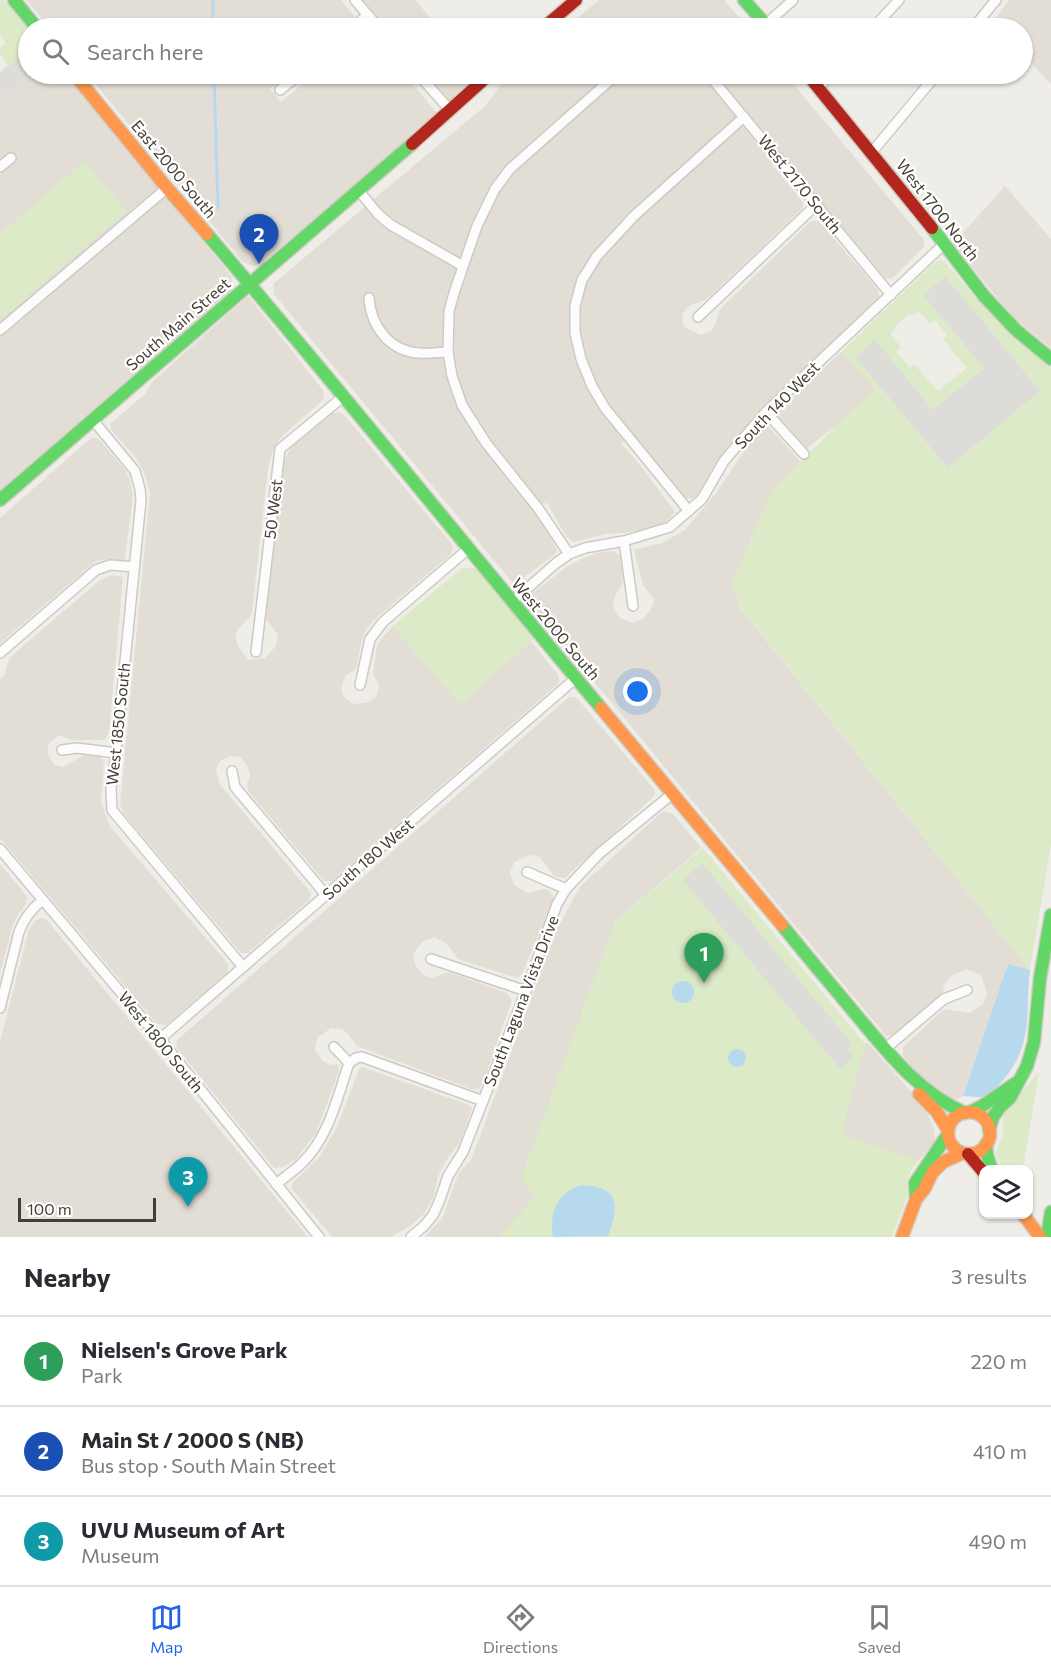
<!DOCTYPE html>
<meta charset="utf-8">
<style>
body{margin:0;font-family:Commissioner,sans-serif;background:#f7f7f7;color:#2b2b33}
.controls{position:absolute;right:18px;bottom:18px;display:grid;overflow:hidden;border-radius:12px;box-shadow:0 2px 4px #0004}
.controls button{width:54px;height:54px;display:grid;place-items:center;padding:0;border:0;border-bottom:2px solid #e1e1e2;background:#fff;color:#2b2b33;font:30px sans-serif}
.scale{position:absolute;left:18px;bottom:15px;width:138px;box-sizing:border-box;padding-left:6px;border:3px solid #443e34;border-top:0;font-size:16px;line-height:21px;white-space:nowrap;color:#443e34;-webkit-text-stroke:4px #fff;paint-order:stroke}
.you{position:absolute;left:638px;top:692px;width:21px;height:21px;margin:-15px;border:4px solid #fff;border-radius:50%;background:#1a73e8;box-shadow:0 0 0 9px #1a73e833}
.badge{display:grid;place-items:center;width:39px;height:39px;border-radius:50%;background:#2563eb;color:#fff;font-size:20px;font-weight:700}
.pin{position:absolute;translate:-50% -50px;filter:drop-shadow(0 2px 3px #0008)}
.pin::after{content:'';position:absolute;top:32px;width:21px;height:18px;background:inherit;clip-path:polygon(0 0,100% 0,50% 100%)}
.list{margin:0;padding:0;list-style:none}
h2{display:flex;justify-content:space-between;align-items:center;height:78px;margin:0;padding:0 24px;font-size:26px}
h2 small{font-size:20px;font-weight:400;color:#7c7c81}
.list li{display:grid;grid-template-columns:39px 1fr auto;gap:18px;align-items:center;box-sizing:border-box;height:90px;padding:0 24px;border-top:2px solid #e1e1e2}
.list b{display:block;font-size:22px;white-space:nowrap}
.list p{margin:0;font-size:20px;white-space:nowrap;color:#7c7c81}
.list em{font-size:20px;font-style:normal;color:#7c7c81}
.icon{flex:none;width:33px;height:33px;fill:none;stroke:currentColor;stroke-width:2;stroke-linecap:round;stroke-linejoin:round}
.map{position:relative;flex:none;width:1051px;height:1237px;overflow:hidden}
.search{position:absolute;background:#fff;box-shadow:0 2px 4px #0004;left:18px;right:18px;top:18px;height:66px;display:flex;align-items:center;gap:15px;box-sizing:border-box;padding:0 21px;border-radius:33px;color:#7c7c81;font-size:22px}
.sheet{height:348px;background:#fff}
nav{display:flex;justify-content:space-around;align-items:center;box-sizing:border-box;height:84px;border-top:2px solid #e1e1e2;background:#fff;font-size:16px;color:#7c7c81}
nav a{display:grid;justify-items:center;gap:3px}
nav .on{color:#2563eb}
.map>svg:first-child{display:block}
</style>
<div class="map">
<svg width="1051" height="1237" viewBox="0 0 1051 1237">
<rect width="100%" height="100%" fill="#eeede8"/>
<!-- residential -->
<g fill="#e3ded5">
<polygon points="26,0 341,0 355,17 342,28 50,28"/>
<polygon points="363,0 415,0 439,28 387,28"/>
<polygon points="599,0 724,0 748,28 565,28"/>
<polygon points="1009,0 1051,0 1051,84 1023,54 1022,28 999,28 993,22"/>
<polygon points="29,74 66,74 232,277 231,291 0,490 0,98"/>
<polygon points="87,74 289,74 270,89 281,102 315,74 404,74 437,113 350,191 260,264 253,266 243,262"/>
<polygon points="425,74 477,74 480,76 450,103"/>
<polygon points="513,74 785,74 924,240 924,247 893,278 886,279 777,149 771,163 802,201 803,208 710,296 705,300 689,306 683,313 682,322 686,328 701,335 712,330 716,322 720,309 811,221 819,221 878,290 879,298 764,406 718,460 696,496 692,499 685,497 631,434 621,443 640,465 675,512 667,521 649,528 624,533 606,534 573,542 566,536 547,503 533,505 557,550 554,555 517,583 511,581 273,293 274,283 485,106 502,83"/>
<polygon points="1005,186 1051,239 1051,348 1014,318 953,244"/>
<polygon points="248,296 323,390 324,399 282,436 272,452 268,468 252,612 250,617 238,629 235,636 238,646 248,660 265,658 275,647 278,635 266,619 281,467 289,451 296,442 331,413 339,412 346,417 453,546 451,554 375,619 366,629 361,644 357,665 355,670 346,675 341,688 344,697 354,704 366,703 376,697 379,687 373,673 377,646 383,637 393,626 460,704 531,641 559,676 559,683 332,881 324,881 249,792 247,785 250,775 247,765 240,757 230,756 220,761 216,769 219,783 311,893 310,899 248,953 241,953 124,814 120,805 150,493 146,477 137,459 112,431 110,424 145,394 152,382"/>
<polygon points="841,352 876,389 837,425 807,448 780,418 779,411"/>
<polygon points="769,427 801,462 772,491 731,585 740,601 737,604 1030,970 1008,965 963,1096 951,1102 929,1087 903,1056 903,1047 944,1009 970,1013 983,1004 987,993 981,975 966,969 950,977 944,985 943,993 893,1035 886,1036 616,708 531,607 529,601 530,595 565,568 581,559 601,552 614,551 620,556 623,582 615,596 613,607 620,618 633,623 644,618 652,608 654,599 643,585 635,554 636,549 662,543 685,530 716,493 760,428"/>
<polygon points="91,438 98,438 125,470 130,480 133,496 125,559 121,562 108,559 96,561 0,643 0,518"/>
<polygon points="111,575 123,577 109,733 104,740 72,740 59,735 49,743 47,752 54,765 63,767 84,755 99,756 104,761 101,802 109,825 228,964 228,972 166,1025 157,1024 0,838 0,679 4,676 9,659 15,653 100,580"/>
<polygon points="569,697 576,697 654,789 655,794 651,799 565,878 554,876 540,857 530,855 514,862 510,873 514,885 527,893 543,889 548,890 553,895 553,901 522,974 517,978 458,959 447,944 435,937 423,941 413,954 416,966 424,975 431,978 449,972 507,993 512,1000 483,1083 478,1089 471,1089 357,1046 349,1035 342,1029 331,1028 317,1038 315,1050 323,1061 331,1065 337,1064 339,1068 338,1074 316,1133 297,1158 283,1167 274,1168 177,1048 176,1041"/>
<polygon points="663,811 673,814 701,848 615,922 536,1196 500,1237 425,1237 443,1217 458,1174 471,1160 558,927 573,899 581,886"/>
<polygon points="0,864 25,894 27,899 26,904 17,916 12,928 0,974"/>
<polygon points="41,918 47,920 308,1237 0,1237 0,1042 29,929 36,920"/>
<polygon points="867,1042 924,1106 934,1128 935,1140 933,1144 918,1161 841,1134 865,1044"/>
<polygon points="362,1067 469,1105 472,1108 461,1140 445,1162 438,1177 433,1198 423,1215 410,1226 391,1237 332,1237 292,1189 292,1183 319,1158 336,1129 359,1070"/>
</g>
<!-- green -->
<g fill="#dceac7" fill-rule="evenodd">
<polygon points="0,0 4,0 29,28 28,49 0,74 0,72 8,65 0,54 0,48 6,43 0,35"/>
<polygon points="85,161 126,212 0,320 0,234"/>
<path d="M941 260 944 261 988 312 1016 341 1051 368V845L1030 970 737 603 740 600 731 585 772 491 835 427 876 389 841 352 936 261ZM945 277 1040 391 948 468 855 357 875 341 933 410 984 368 923 295ZM919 311 930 324 935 320 947 335 943 339 967 368 938 391 914 364 910 368 896 352 901 347 890 334 896 328 895 326 909 314 912 316Z"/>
<polygon points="462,568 473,568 479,571 534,639 460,704 393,626"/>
<path d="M703 848 865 1044 842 1134 918 1161C911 1169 904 1182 908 1193L892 1237H500L535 1196 521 1178 615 922Z"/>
<polygon points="1039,1072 1023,1169 1002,1169 996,1154 1003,1134 1003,1114"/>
</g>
<!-- parking -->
<g fill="#dedcd8">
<polygon points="28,49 29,74 0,98 0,74"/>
<polygon points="945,276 1040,391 948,468 855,357 875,340 933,410 984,368 923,295"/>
<polygon points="702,863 852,1044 847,1049 854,1057 840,1069 683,880"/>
</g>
<!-- water -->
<g fill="#b7d9ee">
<path d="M1008 964 1030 970C1025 1012 1034 1045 1003 1080 998 1086 993 1093 986 1096 979 1098 970 1096 963 1096Z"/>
<circle cx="683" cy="992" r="11"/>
<circle cx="737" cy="1058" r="9"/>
<path d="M584 1185C622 1188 618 1208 608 1236L553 1237C548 1214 559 1188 584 1185Z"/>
</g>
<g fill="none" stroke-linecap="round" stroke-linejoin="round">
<!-- stream -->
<g stroke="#b7d9ee" stroke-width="3">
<polyline points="213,0 213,28"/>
<polyline points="214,74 218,208"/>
</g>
<defs>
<g id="street">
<polyline points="355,0 379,28"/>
<polyline points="766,24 793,0"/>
<polyline points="352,28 368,15"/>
<polyline points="873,28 899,0"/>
<polyline points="973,28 996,0"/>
<polyline points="418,74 449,109"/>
<polyline points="708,74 891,295"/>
<polyline points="818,88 831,74"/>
<polyline points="280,90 300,74"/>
<polyline points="872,152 937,74"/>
<polyline points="0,167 11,158"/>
<polyline points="359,191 378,214 391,225 463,266"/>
<path d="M369 298C371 326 389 351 419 353 429 354 439 352 448 352"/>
<polyline points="698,317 816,205"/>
<polyline points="0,330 167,188"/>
<polyline points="766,412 804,454"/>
<polyline points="93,420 135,471 140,489 141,500 116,753 111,789 112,810 243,967"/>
<polyline points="689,511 605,408 592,386 581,359 575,333 575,306 582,280 597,256 634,216 744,117"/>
<polyline points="624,541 633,606"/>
<polyline points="569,554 538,508 486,443 462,405 452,376 448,352 449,311 455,290 477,226 495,189 510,169 617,74"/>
<polyline points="512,602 555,564 569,554 585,548 624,541 670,527 702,499 724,461 766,412 945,243"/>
<polyline points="256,652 280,449 344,396"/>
<polyline points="0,653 96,570 110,565 134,567"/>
<polyline points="360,685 370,639 383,622 468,549"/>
<polyline points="62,750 77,748 116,753"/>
<polyline points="232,771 235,787 326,895"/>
<polyline points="0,849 160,1039 319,1237"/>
<polyline points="527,872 566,889"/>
<polyline points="431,959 526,991"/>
<path d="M0 1008 19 932C24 918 31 909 43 900"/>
<polyline points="160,1039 576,678"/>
<polyline points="334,1047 349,1063 356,1058 362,1057 483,1101"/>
<polyline points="885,1049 944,999 967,990"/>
<path d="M276 1184C285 1177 294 1171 302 1163 329 1137 337 1098 349 1063"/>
<polyline points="411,1237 424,1226 433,1215 439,1202 448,1176 463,1152 526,991 557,904 566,889 600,853 672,794"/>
</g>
<g id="fast">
<polyline points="14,0 37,28"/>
<polyline points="744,0 769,28"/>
<polyline points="932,228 984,296 1016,330 1051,359"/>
<path d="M207 234C341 390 469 551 601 708"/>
<polyline points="0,500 412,144"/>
<path d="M782 925C805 954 829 982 853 1011 886 1050 917 1092 965 1113"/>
<polyline points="970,1112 982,1106 1016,1083"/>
<polyline points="989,1130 993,1117 1000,1107 1010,1098 1027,1066 1034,1042 1040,978 1051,915"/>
<polyline points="986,1144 987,1155 992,1170"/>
<polyline points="916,1199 915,1183 948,1134"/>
<polyline points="1047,1237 1051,1212"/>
</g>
<g id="slow">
<polyline points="74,74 167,188 207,234"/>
<polyline points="601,708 782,925"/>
<polyline points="919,1094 937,1112 948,1130"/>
<circle cx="969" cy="1133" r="21"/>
<polyline points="1023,1214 1040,1237"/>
<polyline points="902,1237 916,1199 925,1188 932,1173 943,1162 963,1153"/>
</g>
<g id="jam">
<polyline points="543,28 576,0"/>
<polyline points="807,74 932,228"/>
<polyline points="412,144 490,74"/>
<polyline points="968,1154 984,1173"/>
</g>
</defs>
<!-- street casing -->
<use href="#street" stroke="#cdcac5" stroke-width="12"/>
<!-- fast casing -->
<use href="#fast" stroke="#cfcbc0" stroke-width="15"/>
<!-- slow casing -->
<use href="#slow" stroke="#cfcbc0" stroke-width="15"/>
<!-- jam casing -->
<use href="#jam" stroke="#cfcbc0" stroke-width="15"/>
<!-- street -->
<use href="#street" stroke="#fcfcfc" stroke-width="9"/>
<!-- fast -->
<use href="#fast" stroke="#63d668" stroke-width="12"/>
<!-- slow -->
<use href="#slow" stroke="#ff974d" stroke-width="12"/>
<!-- jam -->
<use href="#jam" stroke="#b3261e" stroke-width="12"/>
</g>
<g text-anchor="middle" stroke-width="4.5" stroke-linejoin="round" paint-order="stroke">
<!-- street labels -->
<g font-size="16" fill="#443e34" stroke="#fff">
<text transform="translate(174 169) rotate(50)" y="6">East 2000 South</text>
<text transform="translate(800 184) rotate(51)" y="6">West 2170 South</text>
<text transform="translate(938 210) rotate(52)" y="6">West 1700 North</text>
<text transform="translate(178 324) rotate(-41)" y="6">South Main Street</text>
<text transform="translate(777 405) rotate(-46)" y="6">South 140 West</text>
<text transform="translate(273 509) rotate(-83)" y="6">50 West</text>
<text transform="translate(556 629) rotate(50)" y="6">West 2000 South</text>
<text transform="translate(118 724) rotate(-84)" y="6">West 1850 South</text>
<text transform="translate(368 859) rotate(-41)" y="6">South 180 West</text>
<text transform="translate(521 1001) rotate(-69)" y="6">South Laguna Vista Drive</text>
<text transform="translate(161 1042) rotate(51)" y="6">West 1800 South</text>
</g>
</g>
</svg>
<div class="controls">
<button><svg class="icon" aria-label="layers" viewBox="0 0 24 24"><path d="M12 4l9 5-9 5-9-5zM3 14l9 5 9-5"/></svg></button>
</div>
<div class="scale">100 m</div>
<div class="you"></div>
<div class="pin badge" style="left:704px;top:983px;background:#2e9e5b">1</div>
<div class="pin badge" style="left:259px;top:264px;background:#1a4fb4">2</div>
<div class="pin badge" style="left:188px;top:1207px;background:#0f9aa8">3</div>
<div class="search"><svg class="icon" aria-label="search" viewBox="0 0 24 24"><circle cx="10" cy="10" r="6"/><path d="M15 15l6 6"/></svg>Search here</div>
</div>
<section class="sheet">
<h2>Nearby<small>3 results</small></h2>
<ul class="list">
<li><span class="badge" style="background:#2e9e5b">1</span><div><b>Nielsen's Grove Park</b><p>Park</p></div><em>220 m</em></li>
<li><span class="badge" style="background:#1a4fb4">2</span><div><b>Main St / 2000 S (NB)</b><p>Bus stop · South Main Street</p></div><em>410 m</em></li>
<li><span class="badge" style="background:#0f9aa8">3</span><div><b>UVU Museum of Art</b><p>Museum</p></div><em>490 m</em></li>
</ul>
</section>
<nav>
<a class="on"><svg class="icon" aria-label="map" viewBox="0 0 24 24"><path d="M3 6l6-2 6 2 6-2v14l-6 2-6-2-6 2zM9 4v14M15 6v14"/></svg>Map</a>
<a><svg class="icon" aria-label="directions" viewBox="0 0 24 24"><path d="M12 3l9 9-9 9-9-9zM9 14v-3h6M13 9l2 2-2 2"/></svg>Directions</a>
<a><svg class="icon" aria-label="saved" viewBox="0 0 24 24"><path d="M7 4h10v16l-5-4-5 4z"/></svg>Saved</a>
</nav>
